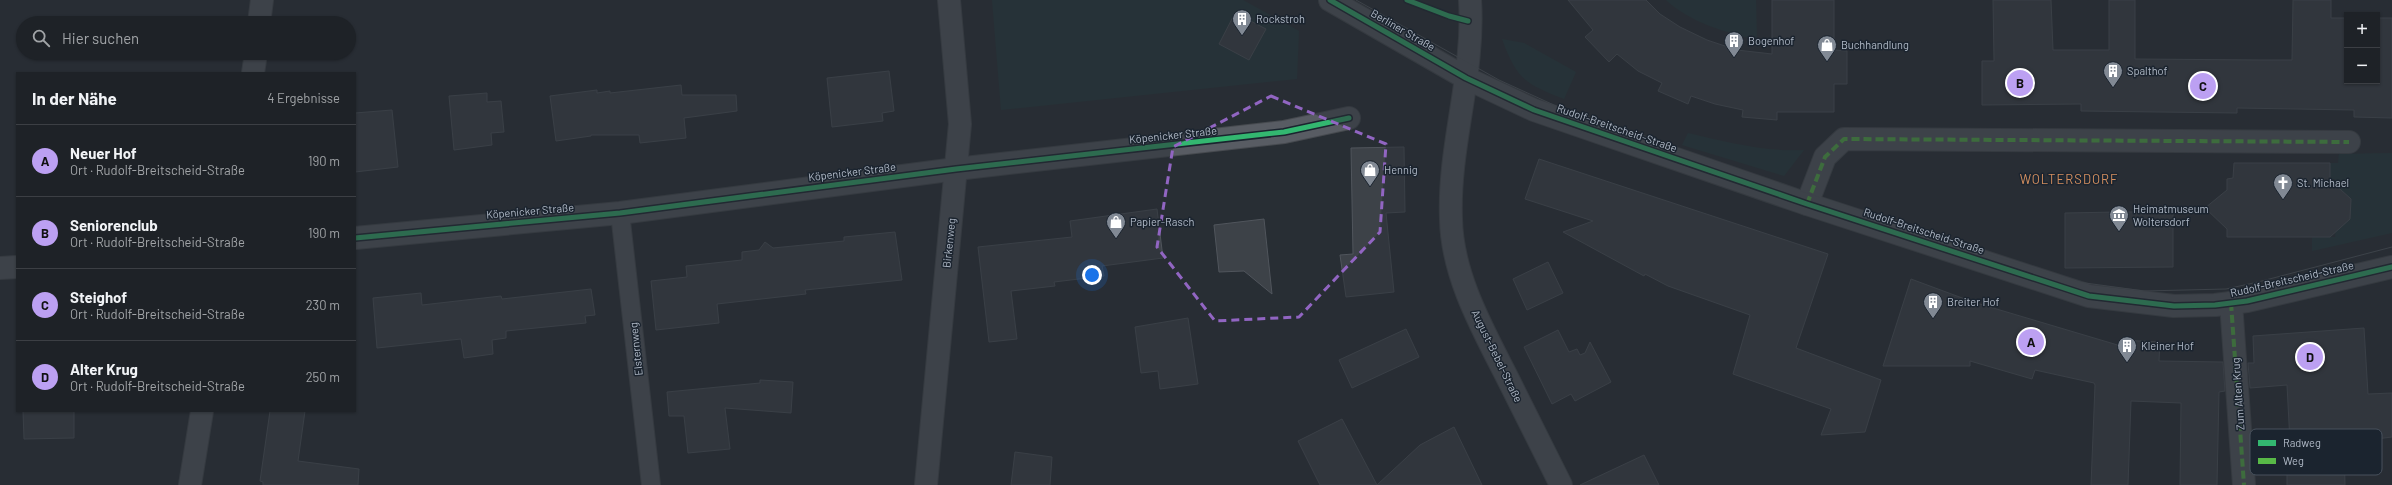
<!DOCTYPE html>
<html lang="de">
<meta charset="utf-8">
<style>
body{margin:0;font-family:Barlow,sans-serif;background:#2b2f33;color:#f1f3f6}
.controls{position:absolute;right:12px;top:12px;display:grid;overflow:hidden;border-radius:0px;box-shadow:0 1px 3px #0004}
.controls button{width:36px;height:36px;display:grid;place-items:center;padding:0;border:0;border-bottom:1px solid #3c3f44;background:#1e2227;color:#f1f3f6;font:20px sans-serif}
.you{position:absolute;left:1092px;top:275px;width:14px;height:14px;margin:-10px;border:3px solid #fff;border-radius:50%;background:#1a73e8;box-shadow:0 0 0 6px #1a73e833}
.badge{display:grid;place-items:center;width:26px;height:26px;border-radius:50%;background:#bca0f2;color:#111;font-size:13px;font-weight:700}
.pin{position:absolute;translate:-50% -50%;border:2px solid #fff;box-shadow:0 1px 4px #0006}
.list{margin:0;padding:0;list-style:none}
h2{display:flex;justify-content:space-between;align-items:center;height:52px;margin:0;padding:0 16px;font-size:17px}
h2 small{font-size:13px;font-weight:400;color:#a1a4a7}
.list li{display:grid;grid-template-columns:26px 1fr auto;gap:12px;align-items:center;box-sizing:border-box;height:72px;padding:0 16px;border-top:1px solid #3c3f44}
.list b{display:block;font-size:15px;white-space:nowrap}
.list p{margin:0;font-size:13px;white-space:nowrap;color:#a1a4a7}
.list em{font-size:13px;font-style:normal;color:#a1a4a7}
.icon{flex:none;width:22px;height:22px;fill:none;stroke:currentColor;stroke-width:2;stroke-linecap:round;stroke-linejoin:round}
.map{position:relative;flex:none;width:2392px;height:485px;overflow:hidden}
.search{position:absolute;background:#1e2227;box-shadow:0 1px 3px #0004;left:16px;top:16px;width:340px;height:44px;display:flex;align-items:center;gap:10px;box-sizing:border-box;padding:0 14px;border-radius:22px;color:#a1a4a7;font-size:15px}
.panel{position:absolute;background:#1e2227;box-shadow:0 1px 3px #0004;left:16px;top:72px;width:340px;height:340px;border-radius:0px}
.map>svg:first-child{display:block}
</style>
<div class="map">
<svg width="2392" height="485" viewBox="0 0 2392 485">
<rect width="100%" height="100%" fill="#282e34"/>
<!-- green -->
<g fill="#25393c">
<polygon points="992,0 1243,0 1299,31 1297,79 1001,110"/>
<path d="M1666 0H1756L1757 40C1725 32 1691 23 1666 0Z"/>
<path d="M1502 39 1524 43 1576 72 1564 99C1525 83 1517 80 1502 39Z"/>
<path d="M1688 133C1727 142 1764 152 1804 150L1784 176 1682 145Z"/>
<polygon points="2392,153 2392,233 2312,251 2312,237 2335,237 2336,225 2350,219 2351,199 2345,193 2336,192 2335,179 2330,179 2330,163 2338,163 2339,154"/>
</g>
<!-- building -->
<g fill="#3d4248" stroke="#50555c">
<polygon points="1568,0 1646,0 1660,14 1680,27 1707,40 1737,50 1772,54 1772,0 1834,0 1834,50 1847,51 1847,84 1834,84 1834,112 1777,112 1777,120 1742,117 1743,110 1715,104 1691,96 1688,104 1658,91 1662,83 1638,71 1617,54 1609,62 1585,37 1593,30"/>
<polygon points="1993,0 2051,0 2053,50 2109,50 2109,0 2135,0 2135,59 2262,60 2292,60 2293,0 2331,0 2331,18 2347,18 2347,81 2377,81 2377,18 2392,18 2392,118 2354,117 2354,110 2237,108 2237,113 2081,111 2081,104 1982,105 1982,61 1994,61"/>
<polygon points="1235,13 1266,29 1249,60 1219,44"/>
<polygon points="889,71 894,111 882,113 883,121 832,127 827,78"/>
<polygon points="681,85 682,95 736,95 737,111 684,118 686,138 640,143 639,135 591,135 591,136 556,141 550,96 597,90 597,93 610,91 610,93"/>
<polygon points="487,93 487,102 501,101 504,132 491,133 492,145 454,150 449,96"/>
<polygon points="392,110 398,167 355,172 355,113"/>
<polygon points="1404,147 1405,212 1386,213 1394,292 1346,297 1340,255 1353,254 1351,148"/>
<polygon points="1539,159 1828,254 1796,348 1881,380 1865,432 1821,435 1831,409 1733,374 1750,315 1668,286 1645,274 1644,276 1563,232 1593,221 1525,199"/>
<polygon points="2234,163 2330,163 2330,180 2351,199 2350,219 2330,237 2227,237 2227,229 2205,208 2227,190 2227,179 2233,178"/>
<polygon points="1157,209 1163,258 1102,266 1104,276 1054,282 1055,286 1011,291 1017,339 989,342 978,247 1072,237 1070,221"/>
<polygon points="2118,212 2173,212 2173,267 2065,268 2065,213"/>
<polygon points="1264,219 1272,294 1244,271 1219,272 1214,225"/>
<polygon points="895,232 902,280 805,290 806,294 717,304 719,323 656,330 651,281 687,277 686,266 742,260 742,252 759,250 765,242 773,248 844,241 844,237"/>
<polygon points="1548,262 1563,293 1527,310 1513,279"/>
<polygon points="1911,279 1973,302 2121,346 2120,340 2160,342 2159,361 2223,362 2225,391 2219,392 2217,485 2180,485 2181,403 2131,401 2128,485 2091,485 2095,385 2094,383 2035,370 2032,379 1970,361 1970,366 1883,366"/>
<polygon points="591,289 595,315 585,316 586,323 506,331 506,338 492,340 493,354 464,358 461,339 377,348 373,298 421,293 422,305 501,296 502,299"/>
<polygon points="1188,318 1198,384 1160,389 1158,371 1141,373 1135,327"/>
<polygon points="2364,328 2368,394 2392,393 2392,437 2344,443 2345,485 2287,485 2287,442 2290,442 2287,385 2250,388 2248,363 2254,363 2253,336"/>
<polygon points="1406,329 1419,357 1352,388 1339,360"/>
<polygon points="1558,330 1569,352 1577,349 1580,355 1585,353 1590,342 1611,382 1575,401 1571,394 1552,404 1524,347"/>
<polygon points="760,380 793,382 791,413 725,408 730,449 688,453 684,416 669,416 667,392 760,383"/>
<polygon points="23,411 74,411 74,438 24,439"/>
<polygon points="270,411 305,411 298,461 359,469 358,485 263,485 263,482 260,481"/>
<polygon points="1342,419 1377,485 1320,485 1298,441"/>
<polygon points="1454,427 1482,485 1377,485 1420,445"/>
<polygon points="1015,452 1052,457 1050,485 1011,485"/>
<polygon points="1644,455 1659,485 1580,485"/>
</g>
<g fill="none" stroke-linecap="round" stroke-linejoin="round">
<defs>
<polyline id="service" points="620,213 651,485"/>
<g id="minor">
<polyline points="259,23 262,0"/>
<polyline points="253,73 256,53"/>
<polyline points="1807,204 1825,157 1844,139 2349,142"/>
<polyline points="355,238 620,213 956,169 1284,132 1349,118"/>
<polyline points="0,268 17,267"/>
<polyline points="2231,303 2244,485"/>
<polyline points="190,485 202,411"/>
<polyline points="926,485 960,124 949,0"/>
</g>
<g id="tertiary">
<polyline points="1330,0 1466,78 1534,110 1807,204 2089,296 2174,306 2215,305 2247,301 2392,267"/>
<path d="M1470 0C1475 74 1448 146 1451 219 1452 275 1482 328 1507 377 1525 413 1543 449 1561 485"/>
</g>
</defs>
<!-- service casing -->
<use href="#service" stroke="#464a4f" stroke-width="20"/>
<!-- minor casing -->
<use href="#minor" stroke="#464a4f" stroke-width="24"/>
<!-- tertiary casing -->
<use href="#tertiary" stroke="#464a4f" stroke-width="24"/>
<!-- service -->
<use href="#service" stroke="#585c63" stroke-width="18"/>
<!-- minor -->
<use href="#minor" stroke="#585c63" stroke-width="22"/>
<!-- tertiary -->
<use href="#tertiary" stroke="#585c63" stroke-width="22"/>
<!-- tram -->
<polyline stroke="#565b61" stroke-width="1" points="1356,0 1499,80 1578,116 1966,247 2078,282 2144,291 2226,289 2258,282 2392,247"/>
<!-- quiet -->
<g stroke="#58b947" stroke-width="4" stroke-dasharray="8 4" stroke-linecap="butt">
<polyline points="1807,204 1825,157 1844,139 2349,142"/>
<polyline points="2231,303 2244,485"/>
</g>
<defs>
<g id="cycleway">
<polyline points="1330,0 1466,78 1534,110 1807,204 2089,296 2174,306 2215,305 2247,301 2392,267"/>
<polyline points="1407,0 1449,16 1468,21"/>
<polyline points="355,238 620,213 956,169 1284,132 1349,118"/>
</g>
</defs>
<!-- cycleway casing -->
<use href="#cycleway" stroke="#1b242f" stroke-width="8"/>
<!-- cycleway -->
<use href="#cycleway" stroke="#33b770" stroke-width="5"/>
</g>
<!-- marked area -->
<path d="M0 0H2392V485H0ZM1271 96 1386 144 1380 232 1299 317 1215 321 1157 247 1173 147Z" fill="#282e34" fill-opacity=".55" fill-rule="evenodd"/>
<path fill="none" stroke="#9165c2" stroke-width="3" stroke-dasharray="8 5" stroke-linejoin="round" d="M1271 96 1386 144 1380 232 1299 317 1215 321 1157 247 1173 147Z"/>
<!-- icons -->
<defs>
<symbol id="building-pin" viewBox="-11 -11 22 30"><path d="M0 17L-7.5 6A9.5 9.5 0 1 1 7.5 6Z" fill="#818994" stroke="#1b242f"/><path d="M-4-6H4V6H1V3H-1V6H-4ZM-2.5-4.3h1.7v1.8h-1.7ZM.8-4.3h1.7v1.8H.8ZM-2.5-1h1.7V.8h-1.7ZM.8-1h1.7V.8H.8Z" fill="#fff"/></symbol>
<symbol id="shop-pin" viewBox="-11 -11 22 30"><path d="M0 17L-7.5 6A9.5 9.5 0 1 1 7.5 6Z" fill="#818994" stroke="#1b242f"/><path d="M-5-2.5h2.3a2.7 3.5 0 0 1 5.4 0H5L5.5 6h-11ZM-1.5-2.5h3a1.5 2.3 0 0 0-3 0Z" fill="#fff"/></symbol>
<symbol id="church-pin" viewBox="-11 -11 22 30"><path d="M0 17L-7.5 6A9.5 9.5 0 1 1 7.5 6Z" fill="#818994" stroke="#1b242f"/><path d="M-1.2-6h2.4v3.5h3.3v2.4h-3.3V6h-2.4V-.1h-3.3v-2.4h3.3Z" fill="#fff"/></symbol>
<symbol id="museum-pin" viewBox="-11 -11 22 30"><path d="M0 17L-7.5 6A9.5 9.5 0 1 1 7.5 6Z" fill="#818994" stroke="#1b242f"/><path d="M0-6L6-3V-2H-6V-3ZM-5-1h2V3h-2ZM-1-1h2V3h-2ZM3-1h2V3H3ZM-6 4H6V6H-6Z" fill="#fff"/></symbol>
</defs>
<g fill-rule="evenodd">
<use href="#building-pin" x="1231" y="8" width="22" height="30"/>
<use href="#building-pin" x="1723" y="30" width="22" height="30"/>
<use href="#shop-pin" x="1816" y="34" width="22" height="30"/>
<use href="#building-pin" x="2102" y="60" width="22" height="30"/>
<use href="#shop-pin" x="1359" y="159" width="22" height="30"/>
<use href="#church-pin" x="2272" y="172" width="22" height="30"/>
<use href="#museum-pin" x="2108" y="204" width="22" height="30"/>
<use href="#shop-pin" x="1105" y="211" width="22" height="30"/>
<use href="#building-pin" x="1922" y="291" width="22" height="30"/>
<use href="#building-pin" x="2116" y="335" width="22" height="30"/>
</g>
<g text-anchor="middle" stroke-width="3" stroke-linejoin="round" paint-order="stroke">
<!-- poi labels -->
<g font-size="11" fill="#b1bac7" stroke="#1b242f" text-anchor="start">
<text x="1256" y="23">Rockstroh</text>
<text x="1748" y="45">Bogenhof</text>
<text x="1841" y="49">Buchhandlung</text>
<text x="2127" y="75">Spalthof</text>
<text x="1384" y="174">Hennig</text>
<text x="2297" y="187">St. Michael</text>
<text x="2133" y="213">Heimatmuseum<tspan x="2133" dy="13">Woltersdorf</tspan></text>
<text x="1130" y="226">Papier-Rasch</text>
<text x="1947" y="306">Breiter Hof</text>
<text x="2141" y="350">Kleiner Hof</text>
</g>
<!-- street labels -->
<g font-size="11" fill="#b1bac7" stroke="#1b242f">
<text transform="translate(1403 30) rotate(30)" y="4">Berliner Straße</text>
<text transform="translate(1617 128) rotate(19)" y="4">Rudolf-Breitscheid-Straße</text>
<text transform="translate(1173 135) rotate(-6)" y="4">Köpenicker Straße</text>
<text transform="translate(852 172) rotate(-7)" y="4">Köpenicker Straße</text>
<text transform="translate(530 211) rotate(-5)" y="4">Köpenicker Straße</text>
<text transform="translate(1924 231) rotate(18)" y="4">Rudolf-Breitscheid-Straße</text>
<text transform="translate(949 243) rotate(-84)" y="4">Birkenweg</text>
<text transform="translate(2292 279) rotate(-13)" y="4">Rudolf-Breitscheid-Straße</text>
<text transform="translate(636 349) rotate(-96)" y="4">Elsternweg</text>
<text transform="translate(1497 356) rotate(64)" y="4">August-Bebel-Straße</text>
<text transform="translate(2238 394) rotate(-94)" y="4">Zum Alten Krug</text>
</g>
<!-- quarter labels -->
<g font-size="13" letter-spacing="1" fill="#d48f5f" stroke="#1b242f">
<text x="2069" y="184">WOLTERSDORF</text>
</g>
</g>
<!-- legend -->
<rect x="2250" y="429" width="132" height="46" rx="6" fill="#1b242f" stroke="#48515d" stroke-width="1"/>
<rect x="2258" y="440" width="18" height="6" fill="#33b770"/>
<rect x="2258" y="458" width="18" height="6" fill="#58b947"/>
<g font-size="11" fill="#b1bac7">
<text x="2283" y="447">Radweg</text>
<text x="2283" y="465">Weg</text>
</g>
</svg>
<div class="controls">
<button>+</button>
<button>−</button>
</div>
<div class="you"></div>
<div class="pin badge" style="left:2031px;top:342px">A</div>
<div class="pin badge" style="left:2020px;top:83px">B</div>
<div class="pin badge" style="left:2203px;top:86px">C</div>
<div class="pin badge" style="left:2310px;top:357px">D</div>
<div class="search"><svg class="icon" aria-label="search" viewBox="0 0 24 24"><circle cx="10" cy="10" r="6"/><path d="M15 15l6 6"/></svg>Hier suchen</div>
<section class="panel">
<h2>In der Nähe<small>4 Ergebnisse</small></h2>
<ul class="list">
<li><span class="badge">A</span><div><b>Neuer Hof</b><p>Ort · Rudolf-Breitscheid-Straße</p></div><em>190 m</em></li>
<li><span class="badge">B</span><div><b>Seniorenclub</b><p>Ort · Rudolf-Breitscheid-Straße</p></div><em>190 m</em></li>
<li><span class="badge">C</span><div><b>Steighof</b><p>Ort · Rudolf-Breitscheid-Straße</p></div><em>230 m</em></li>
<li><span class="badge">D</span><div><b>Alter Krug</b><p>Ort · Rudolf-Breitscheid-Straße</p></div><em>250 m</em></li>
</ul>
</section>
</div>
